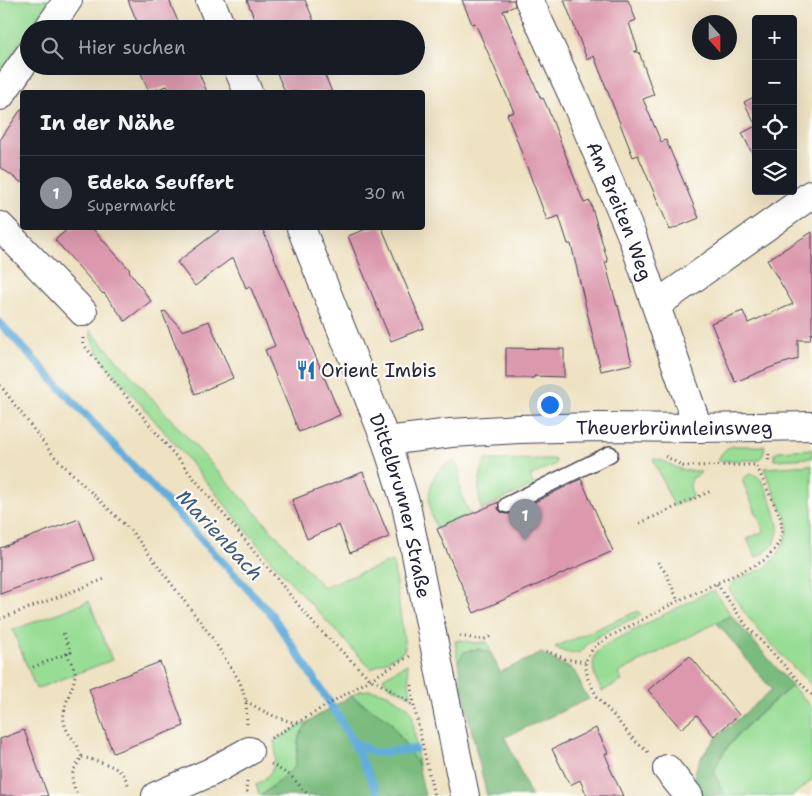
<!DOCTYPE html>
<html lang="de">
<meta charset="utf-8">
<style>
body{margin:0;font-family:"Shantell Sans",sans-serif;background:#20242c;color:#f1f3f6}
.controls{position:absolute;right:15px;top:15px;display:grid;overflow:hidden;border-radius:5px;box-shadow:0 5px 20px #0002}
.controls button{width:45px;height:45px;display:grid;place-items:center;padding:0;border:0;border-bottom:1px solid #363941;background:#171b24;color:#f1f3f6;font:25px sans-serif}
.compass{position:absolute;left:692px;top:15px;width:45px;height:45px;border-radius:50%;background:#171b24;box-shadow:0 5px 20px #0002;rotate:159deg}
.you{position:absolute;left:549px;top:404px;width:18px;height:18px;margin:-12px;border:4px solid #fff;border-radius:50%;background:#1a73e8;box-shadow:0 0 0 8px #1a73e833}
.badge{display:grid;place-items:center;width:32px;height:32px;border-radius:50%;background:#8c9099;color:#fff;font-size:16px;font-weight:700}
.pin{position:absolute;translate:-50% -41px;filter:drop-shadow(0 1px 2px #0008)}
.pin::after{content:'';position:absolute;top:26px;width:18px;height:15px;background:inherit;clip-path:polygon(0 0,100% 0,50% 100%)}
.list{margin:0;padding:0;list-style:none}
h2{display:flex;justify-content:space-between;align-items:center;height:65px;margin:0;padding:0 20px;font-size:21px}
h2 small{font-size:16px;font-weight:400;color:#9ea1a6}
.list li{display:grid;grid-template-columns:32px 1fr auto;gap:15px;align-items:center;box-sizing:border-box;height:75px;padding:0 20px;border-top:1px solid #363941}
.list b{display:block;font-size:19px;white-space:nowrap}
.list p{margin:0;font-size:16px;white-space:nowrap;color:#9ea1a6}
.list em{font-size:16px;font-style:normal;color:#9ea1a6}
.icon{flex:none;width:28px;height:28px;fill:none;stroke:currentColor;stroke-width:2;stroke-linecap:round;stroke-linejoin:round}
.map{position:relative;flex:none;width:812px;height:796px;overflow:hidden}
.search{position:absolute;background:#171b24;box-shadow:0 5px 20px #0002;left:20px;top:20px;width:405px;height:55px;display:flex;align-items:center;gap:12px;box-sizing:border-box;padding:0 18px;border-radius:28px;color:#9ea1a6;font-size:19px}
.panel{position:absolute;background:#171b24;box-shadow:0 5px 20px #0002;left:20px;top:90px;width:405px;height:140px;border-radius:5px}
.map>svg:first-child{display:block}
</style>
<div class="map">
<svg width="812" height="796" viewBox="0 0 812 796">
<rect width="100%" height="100%" fill="#fdfcf7"/>
<filter id="ink" filterUnits="userSpaceOnUse"><feTurbulence type="fractalNoise" baseFrequency=".02" numOctaves="2"/><feDisplacementMap in="SourceGraphic" scale="10" xChannelSelector="R" yChannelSelector="G"/><feConvolveMatrix kernelMatrix="1 2 1 2 8 2 1 2 1" color-interpolation-filters="sRGB"/></filter>
<filter id="wash" filterUnits="userSpaceOnUse"><feTurbulence type="fractalNoise" baseFrequency=".0096" numOctaves="4" result="noise"/><feDisplacementMap in="SourceGraphic" scale="20" xChannelSelector="R" yChannelSelector="G"/><feGaussianBlur stdDeviation="1.12" result="paint"/><feColorMatrix in="noise" values="0 0 0 0 0 0 0 0 0 0 0 0 0 0 0 0 0 1.4 0 .05"/><feComposite in="paint" operator="in"/></filter>
<g filter="url(#wash)">
<rect width="100%" height="100%" fill="#eee2c2"/>
<!-- green -->
<g fill="#98dd95" stroke="#5d8068">
<polygon points="0,0 51,0 30,29 29,29 29,31 0,71"/>
<polygon points="90,330 323,587 393,561 405,648 403,652 371,669 274,564 181,451 104,362 92,341"/>
<path d="M733 446H765L763 455 759 460 718 461C721 452 725 449 733 446Z"/>
<polygon points="812,449 812,458 774,460 774,454 778,451"/>
<path d="M552 459 555 460 556 462 554 465 530 476 534 485 481 509C477 492 479 477 485 460Z"/>
<path d="M653 459C662 459 668 464 676 467 683 471 692 471 700 471V474L692 478 690 485 692 497 674 506Z"/>
<path d="M454 462C463 469 458 481 460 490 462 499 466 506 470 514L437 529C434 523 432 517 430 510 427 491 432 467 454 462Z"/>
<path d="M812 465V686C782 655 751 627 729 589 732 578 751 574 761 570 775 562 791 538 787 521 786 516 783 511 781 507 775 494 769 481 764 468Z"/>
<path d="M751 474C755 475 758 476 761 480 767 488 780 522 778 532 776 545 767 552 756 557L747 539 764 531 742 480 745 477Z"/>
<path d="M710 591H713L715 592 731 615 618 673 622 681 602 691C595 679 588 662 599 650 602 646 609 643 613 641Z"/>
<polygon points="89,601 112,660 36,689 13,630"/>
<path d="M638 611 641 615C623 623 604 631 589 643 585 646 583 652 577 653 570 655 561 651 555 647Z"/>
<polygon points="461,640 475,643 487,642 491,653 478,649 464,652 458,662 455,641"/>
<polygon points="407,664 411,696 388,685 383,679 384,677"/>
<path d="M792 686 812 708V780L792 796H725L714 772C716 768 718 762 720 758 738 730 767 708 792 686Z"/>
<polygon points="369,690 378,691 387,694 409,708 413,719 418,765 390,721 351,696 360,691"/>
<path d="M309 721 299 736 295 767 260 796 256 785C274 775 278 760 274 741Z"/>
</g>
<!-- forest -->
<g fill="#7abc7e" stroke="#4e6f5c">
<path d="M731 615 792 686C767 707 737 730 720 758 718 762 716 768 714 772L725 796H702L697 789 694 775 700 759 716 738 772 690 717 623Z"/>
<polygon points="478,649 491,653 500,672 542,653 559,663 571,668 576,673 583,690 589,699 505,737 531,796 487,796 464,698 458,662 464,652"/>
<polygon points="351,696 390,721 418,765 425,796 261,796 295,767 299,736 309,721"/>
</g>
<g fill="none" stroke-linecap="round" stroke-linejoin="round">
<!-- stream -->
<g stroke="#63addb" stroke-width="8">
<polyline points="0,323 272,615 337,714 357,750 379,796"/>
<polyline points="352,741 375,753 415,749"/>
</g>
</g>
<g id="blocks">
<!-- building -->
<g fill="#dc99ae">
<polygon points="128,0 169,0 179,24 166,29 140,29"/>
<polygon points="247,0 305,0 317,28 258,29"/>
<polygon points="462,0 514,0 515,6 503,11 541,99 543,98 548,109 584,203 590,201 608,262 605,262 617,306 618,305 632,364 601,371 571,244 568,244 559,216 547,220 507,114 514,112 475,23 472,24"/>
<polygon points="564,0 628,0 636,20 629,23 638,50 634,52 639,52 654,95 643,99 661,142 666,140 699,218 670,230 638,155 633,157 594,56 587,59"/>
<polygon points="138,66 213,66 213,67 199,73 207,92 170,92 167,86 149,92"/>
<polygon points="274,66 321,66 332,92 285,92"/>
<polygon points="756,96 756,126 744,102"/>
<polygon points="22,108 22,183 0,167 0,140"/>
<polygon points="756,126 756,161 742,133"/>
<polygon points="69,228 92,228 130,270 129,271 151,301 125,321 104,293 103,294 55,240"/>
<polygon points="222,228 262,228 340,415 299,432 265,350 275,346 250,286 246,288 233,257 195,286 177,262"/>
<polygon points="369,228 382,228 424,328 391,341 348,236"/>
<polygon points="812,232 812,335 811,333 810,340 798,340 798,359 777,365 735,382 711,323 743,311 748,323 793,304 767,260"/>
<polygon points="165,311 183,331 209,321 233,378 195,394 162,312"/>
<polygon points="506,348 564,349 564,377 534,376 534,378 506,378"/>
<polygon points="363,472 389,537 350,553 339,525 307,539 292,500"/>
<polygon points="581,479 613,551 474,613 437,529 499,502 498,509 501,512 506,514 511,514"/>
<polygon points="79,519 94,560 0,594 0,548"/>
<polygon points="690,656 739,715 714,736 697,715 681,729 648,690"/>
<polygon points="160,662 184,726 113,753 89,689"/>
<polygon points="596,728 608,753 605,754 610,766 609,766 623,796 587,796 580,780 570,785 552,749"/>
<polygon points="24,730 48,796 0,796 0,739"/>
</g>
</g>
</g>
<g filter="url(#ink)">
<use href="#blocks" fill-opacity="0" stroke="#413f4f" stroke-width="1"/>
<g fill="none" stroke-linecap="round" stroke-linejoin="round">
<defs>
<polyline id="service" points="507,505 610,454"/>
<g id="minor">
<path id="s1" d="M529 0 577 105 632 236 698 428"/>
<polyline points="48,29 68,0"/>
<polyline points="0,96 29,55"/>
<polyline points="0,226 83,312"/>
<polyline points="656,305 812,194"/>
<path id="s2" d="M386 441 451 433 519 429 598 427 698 428 812 426"/>
<polyline points="667,769 689,796"/>
<polyline points="156,796 211,772 249,751"/>
</g>
<g id="tertiary">
<polyline points="210,0 222,29"/>
<polyline points="237,66 248,92"/>
<path id="s3" d="M301 228 386 441 406 505 465 796"/>
</g>
</defs>
<!-- service casing -->
<use href="#service" stroke="#413f4f" stroke-width="18"/>
<!-- minor casing -->
<use href="#minor" stroke="#413f4f" stroke-width="30"/>
<!-- tertiary casing -->
<use href="#tertiary" stroke="#413f4f" stroke-width="30"/>
<!-- path -->
<g stroke="#413f4f" stroke-width="3" stroke-dasharray="1 4" stroke-linecap="butt">
<polyline points="83,338 83,344 315,625 370,679 396,693 414,706"/>
<polyline points="0,385 53,455 133,533 211,636 240,682 246,701 247,724"/>
<polyline points="768,465 769,453"/>
<polyline points="640,523 711,491"/>
<polyline points="658,562 667,575 678,601"/>
<polyline points="717,584 746,625 812,695"/>
<polyline points="0,619 105,579"/>
<polyline points="460,636 482,640 492,636"/>
<polyline points="546,651 566,659 585,662"/>
<path d="M67 653C69 659 73 665 75 671 77 684 61 704 64 722 66 731 70 735 75 742 78 746 80 752 82 757 70 775 70 775 77 796"/>
<polyline points="33,667 71,652 63,633"/>
<polyline points="412,685 414,706 434,796"/>
<path d="M246 701C264 712 276 718 296 723"/>
<polyline points="271,738 410,656"/>
<polyline points="648,752 635,741 596,695 588,679 585,662 592,650 598,644 611,636 678,601 756,565 766,559 775,549 780,540 782,532 781,519 756,465 683,466 665,456"/>
<path d="M82 757C94 760 117 765 124 776 126 779 128 784 129 787"/>
<polyline points="271,764 291,776 309,796"/>
<polyline points="247,782 246,790 249,796"/>
</g>
<!-- service -->
<use href="#service" stroke="#fff" stroke-width="15"/>
<!-- minor -->
<use href="#minor" stroke="#fff" stroke-width="28"/>
<!-- tertiary -->
<use href="#tertiary" stroke="#fff" stroke-width="28"/>
</g>
</g>
<!-- icons -->
<defs>
<symbol id="restaurant-bare" viewBox="-9 -9 18 18"><path d="M-5-6h1v4h1v-4h1v4h1v-4h1v5L-1.5 .5V6h-2V.5L-5-1ZM5-6V6H3V1.5H1.5Q1.5-4 5-6Z" fill="#1f6fb2" stroke="#fdfcf7" stroke-width="2.5" paint-order="stroke"/></symbol>
</defs>
<g fill-rule="evenodd">
<use href="#restaurant-bare" x="292" y="356" width="28" height="28"/>
</g>
<g text-anchor="middle" stroke-width="4.5" stroke-linejoin="round" paint-order="stroke">
<!-- street labels -->
<g font-size="19" fill="#22223b" stroke="#fdfcf7">
<text dy="7" stroke="none"><textPath href="#s1" startOffset="230">Am Breiten Weg</textPath></text>
<text dy="7" stroke="none"><textPath href="#s2" startOffset="289">Theuerbrünnleinsweg</textPath></text>
<text dy="7" stroke="none"><textPath href="#s3" startOffset="296">Dittelbrunner Straße</textPath></text>
</g>
<!-- poi labels -->
<g font-size="19" fill="#22223b" stroke="#fdfcf7" text-anchor="start">
<text x="321" y="377">Orient Imbis</text>
</g>
<!-- water labels -->
<g font-size="20" font-style="italic" fill="#3c5a7b" stroke="#fdfcf7">
<text transform="translate(220 535) rotate(47)" y="7">Marienbach</text>
</g>
</g>
</svg>
<div class="controls">
<button>+</button>
<button>−</button>
<button><svg class="icon" aria-label="locate" viewBox="0 0 24 24"><circle cx="12" cy="12" r="6"/><path d="M12 2v4M12 18v4M2 12h4M18 12h4"/></svg></button>
<button><svg class="icon" aria-label="layers" viewBox="0 0 24 24"><path d="M12 4l9 5-9 5-9-5zM3 14l9 5 9-5"/></svg></button>
</div>
<svg class="compass" viewBox="-18 -18 36 36"><path d="M0-13l5 13h-10z" fill="#e53935"/><path d="M0 13l5-13h-10z" fill="#9ea1a6"/></svg>
<div class="you"></div>
<div class="pin badge" style="left:525px;top:540px">1</div>
<div class="search"><svg class="icon" aria-label="search" viewBox="0 0 24 24"><circle cx="10" cy="10" r="6"/><path d="M15 15l6 6"/></svg>Hier suchen</div>
<section class="panel">
<h2>In der Nähe<small></small></h2>
<ul class="list">
<li><span class="badge">1</span><div><b>Edeka Seuffert</b><p>Supermarkt</p></div><em>30 m</em></li>
</ul>
</section>
</div>
